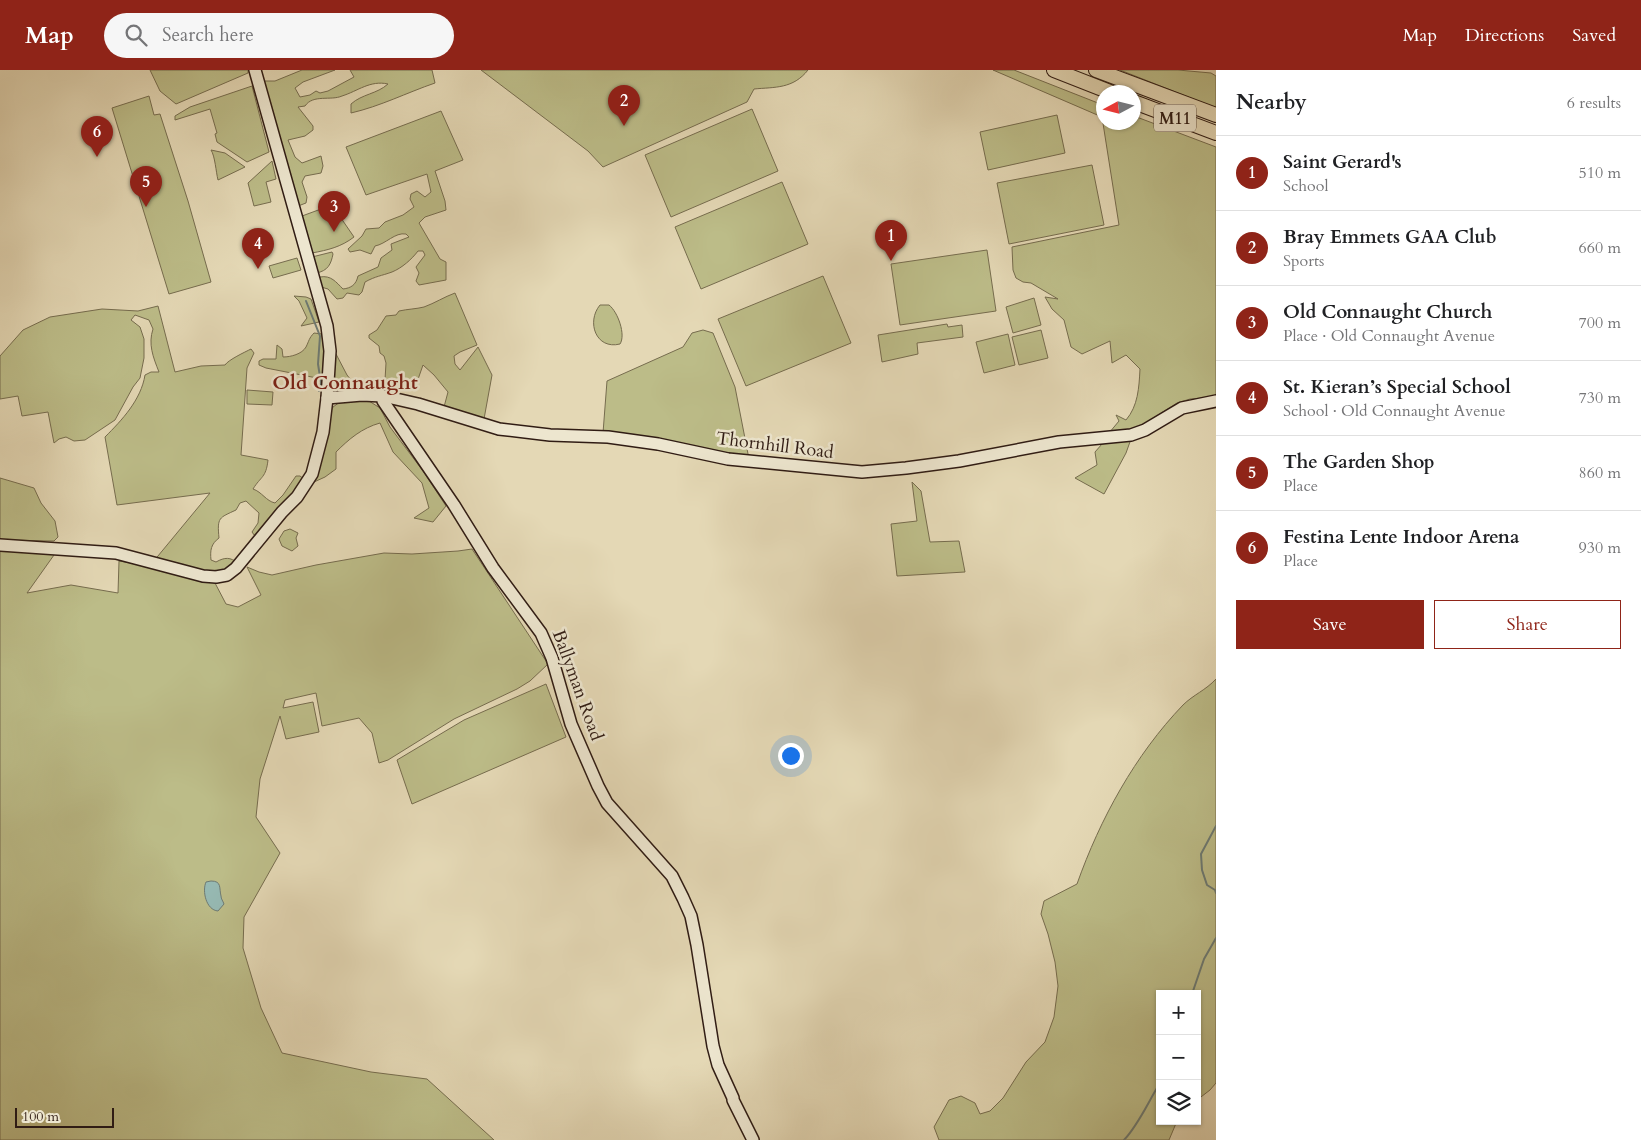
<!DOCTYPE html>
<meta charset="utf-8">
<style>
body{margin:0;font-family:Cardo,serif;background:#f6f6f6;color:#202124}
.controls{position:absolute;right:15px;bottom:15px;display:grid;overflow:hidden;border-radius:0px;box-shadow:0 1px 4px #0004}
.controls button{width:45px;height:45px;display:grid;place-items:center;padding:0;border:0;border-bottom:1px solid #e0e0e0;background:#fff;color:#202124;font:25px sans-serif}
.compass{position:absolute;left:1096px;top:15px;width:45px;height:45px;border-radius:50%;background:#fff;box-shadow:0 1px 4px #0004;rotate:263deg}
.scale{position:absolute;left:15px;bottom:12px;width:99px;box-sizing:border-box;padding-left:5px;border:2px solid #301c14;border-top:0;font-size:14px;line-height:18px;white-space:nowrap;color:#301c14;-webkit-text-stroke:4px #ede6cf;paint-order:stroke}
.you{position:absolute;left:790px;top:685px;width:18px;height:18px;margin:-12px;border:4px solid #fff;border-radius:50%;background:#1a73e8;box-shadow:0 0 0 8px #1a73e833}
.badge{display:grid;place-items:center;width:32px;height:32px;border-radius:50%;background:#8f2418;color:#fff;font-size:16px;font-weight:700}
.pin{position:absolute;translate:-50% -41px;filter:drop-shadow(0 1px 2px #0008)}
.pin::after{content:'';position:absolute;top:26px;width:18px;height:15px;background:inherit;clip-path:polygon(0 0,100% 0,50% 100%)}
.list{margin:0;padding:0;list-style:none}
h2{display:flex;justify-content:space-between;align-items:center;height:65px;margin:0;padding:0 20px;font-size:21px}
h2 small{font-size:16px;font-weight:400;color:#757577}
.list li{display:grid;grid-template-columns:32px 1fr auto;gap:15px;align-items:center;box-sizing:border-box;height:75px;padding:0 20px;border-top:1px solid #e0e0e0}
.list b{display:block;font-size:19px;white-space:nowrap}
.list p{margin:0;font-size:16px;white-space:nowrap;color:#757577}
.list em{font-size:16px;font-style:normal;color:#757577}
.actions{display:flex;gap:10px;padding:15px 20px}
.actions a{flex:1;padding:11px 0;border:1px solid #8f2418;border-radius:0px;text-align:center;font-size:18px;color:#8f2418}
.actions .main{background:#8f2418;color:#fff}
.icon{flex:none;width:28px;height:28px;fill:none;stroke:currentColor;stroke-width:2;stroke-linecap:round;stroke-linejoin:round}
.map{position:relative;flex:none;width:1216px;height:1070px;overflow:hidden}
header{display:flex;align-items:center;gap:30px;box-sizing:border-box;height:70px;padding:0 25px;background:#8f2418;color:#fff}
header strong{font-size:24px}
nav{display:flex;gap:28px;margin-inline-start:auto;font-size:18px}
.search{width:350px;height:45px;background:#f6f6f6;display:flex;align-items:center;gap:12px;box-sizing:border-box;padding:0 18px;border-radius:28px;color:#757577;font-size:19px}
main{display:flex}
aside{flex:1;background:#fff}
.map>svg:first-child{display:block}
</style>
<header>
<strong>Map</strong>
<div class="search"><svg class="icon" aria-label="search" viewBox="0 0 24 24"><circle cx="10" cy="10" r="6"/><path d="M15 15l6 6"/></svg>Search here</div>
<nav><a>Map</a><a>Directions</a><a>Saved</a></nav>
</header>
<main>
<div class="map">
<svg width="1216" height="1070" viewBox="0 0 1216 1070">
<rect width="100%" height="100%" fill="#e4d8b5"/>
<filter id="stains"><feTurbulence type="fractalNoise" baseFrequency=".004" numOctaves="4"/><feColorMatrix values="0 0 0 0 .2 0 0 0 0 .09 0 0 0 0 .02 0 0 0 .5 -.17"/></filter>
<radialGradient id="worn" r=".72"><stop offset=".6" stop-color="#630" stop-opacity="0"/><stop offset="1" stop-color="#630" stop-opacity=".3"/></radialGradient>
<!-- green -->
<g fill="#bcbc88" stroke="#766c4e">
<polygon points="150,0 248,0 248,3 176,34 160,21"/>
<path d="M302 0H335L303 12 295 18 300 27 310 25 316 21 320 23 328 21 354 7 350 0H432L435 13C406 23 381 36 351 43V34C362 24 377 24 388 14 370 10 358 21 342 26 331 31 313 24 305 36L298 37 313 56V60L305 66 288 70 295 87 302 93 321 86 323 96 321 103 305 106 302 112 307 127 306 133 298 136 262 11H275Z"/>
<path d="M481 0H808C793 19 775 17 754 19L747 32 603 97 588 81Z"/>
<path d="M993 0H1014L1103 35 1104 52H1134V46L1216 77V327L1190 329 1177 333 1139 357 1130 360 1109 363 1119 351 1116 345 1126 350C1138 336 1139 318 1140 299L1126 285 1112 293 1110 271 1082 284 1071 277 1064 250 1052 239 1045 227 1058 229 1031 213 1023 212 1016 208 1013 200 1012 177 1119 155 1102 47Z"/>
<polygon points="1120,0 1178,0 1211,3 1216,6 1216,38"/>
<polygon points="252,16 269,82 247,92 217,72 215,64 217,63 210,39 175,50 175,46 190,37"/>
<polygon points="149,26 154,45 160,44 188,131 211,212 169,224 112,38"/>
<polygon points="752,39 778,101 671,147 645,85"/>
<path d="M441 41 463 90 435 101 445 131 446 140 425 147 419 153 440 189 446 192V210L419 215 416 211 419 203 416 197 425 185 423 181H418C412 189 402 198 392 202 381 206 376 206 365 212L362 222 359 225 347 223 343 228 337 229 328 219 321 217 318 210 320 207C331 205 336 212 343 219 351 218 356 215 358 206L378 197 381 188 392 180 391 174 409 167 406 164C395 162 386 174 375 176L371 184 360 180 350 182 348 179 362 166 366 159 379 158 385 152 403 145 414 137 410 129 411 124 417 121 425 127 431 122 427 104 366 125 346 77Z"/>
<polygon points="1057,45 1065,83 988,100 980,62"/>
<path d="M211 80 225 83 245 97 218 110C216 102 215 86 211 80Z"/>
<polygon points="272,91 276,109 266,112 271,132 254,136 248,113"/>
<polygon points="1092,95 1104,155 1009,174 997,113"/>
<polygon points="782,112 808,174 701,219 675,157"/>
<path d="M332 135 354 167C341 177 328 180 312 183L302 146Z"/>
<polygon points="987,180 996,241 900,255 891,194"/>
<path d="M332 182 333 184C331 194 328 201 316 203L312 187Z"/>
<polygon points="297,188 301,200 273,208 269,196"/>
<polygon points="823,206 851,273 746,316 718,249"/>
<path d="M455 223 477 275 460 282 454 286 455 294 460 300 478 277 492 305 484 349 444 337 448 322 434 305 423 295 416 315 385 310 386 293 384 286 380 283 379 276 369 268V265L377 260 386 246 396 245 399 241C408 239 416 239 424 237 435 233 444 227 455 223Z"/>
<polygon points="294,226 306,227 311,229 319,252 301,256 307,248 299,231"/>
<polygon points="1034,228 1041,255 1013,263 1006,237"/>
<path d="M600 235H609C618 242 626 265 620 274 596 280 586 252 600 235Z"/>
<path d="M158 236 175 302 201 296 225 295C228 290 245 282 251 279L254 283 247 298 241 385 268 390C266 408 261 406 253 419 262 422 266 431 275 433L283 425 296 406H300L304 409 277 441 257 469 252 462 258 453 259 443 246 431 240 433 236 440C219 448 217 447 219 468 211 474 210 480 211 490L216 492C225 487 230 487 238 493L217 504 153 492 210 423 117 435 105 367C122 350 141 330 145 305L151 302H159C153 287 148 274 153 259L149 250 135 245 131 250 140 257 144 269V288L140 308 133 317 115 350 85 370 74 371 66 367 59 369 54 373 48 342 22 346 18 326 0 329V286L23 260 50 247 102 239 138 241Z"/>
<polygon points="947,254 948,257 962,255 963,267 917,273 918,284 882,292 878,265"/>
<polygon points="703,260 713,263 735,317 749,389 603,363 607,311 683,277 692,263"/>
<polygon points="1041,260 1048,288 1019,295 1012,267"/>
<path d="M314 263 322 264 324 283 322 309 266 298 259 295V291L263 289H276L277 275 282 279 283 287C291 287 302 284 306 277 309 271 309 268 314 263Z"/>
<polygon points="1008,264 1015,295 984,303 976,272"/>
<polygon points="336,284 347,305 359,320 338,322 333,316 334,286"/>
<polygon points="247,320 273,322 272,335 247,334"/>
<path d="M354 329 369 331 380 338 390 357 423 401 446 436 433 452 414 448 429 438 422 413 393 382 380 353C362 358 349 369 336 382V399L325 407 314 412 325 376 330 343 333 337 340 332Z"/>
<polygon points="1131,369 1126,383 1104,424 1075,408 1097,395 1095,382 1102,374"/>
<polygon points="0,408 34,418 41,433 55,451 58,467 54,471 0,470"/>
<polygon points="912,412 921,421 930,472 959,471 965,502 897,506 891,454 917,451"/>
<polygon points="290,459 298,463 296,468 298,476 292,481 282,476 279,469 284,461"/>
<polygon points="0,478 55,481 54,485 27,523 71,515 118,523 119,491 150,496 215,513 226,534 238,537 261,525 247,497 259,502 272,505 316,495 384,483 412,484 458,481 472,479 548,594 530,611 517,619 454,649 388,690 379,693 372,663 359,648 322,656 316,623 285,630 283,638 313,632 319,662 286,669 280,646 260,709 256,747 280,783 244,847 243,878 261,938 282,983 371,1002 427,1009 494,1070 0,1070"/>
<path d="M1216 609V1013L1210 1020 1197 1030V924H1160V1051H1177L1169 1070H939L934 1057 949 1030 961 1026 975 1033 980 1044 990 1041 1003 1028 1026 992 1045 972 1054 947 1058 916 1055 892 1048 864 1041 844 1044 831 1077 814C1100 749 1135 685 1183 635 1193 625 1206 620 1216 609Z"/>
<polygon points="546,614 566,667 412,734 397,690 464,650"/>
</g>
<!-- water -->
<path fill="#96b9b3" stroke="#6d7a73" d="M211 811C222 811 219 818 221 826 221 829 223 831 224 834L218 841C206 840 202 821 206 812Z"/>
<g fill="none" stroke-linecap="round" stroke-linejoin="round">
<!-- stream -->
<g stroke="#6d7a73" stroke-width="2">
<polyline points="306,231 320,266 318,294 321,313 319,321"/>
<polyline points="1216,756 1201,784 1202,800 1207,815 1215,820 1216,823"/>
<polyline points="1192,924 1204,889 1216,868"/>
<path d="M1124 1070C1139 1054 1148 1032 1160 1013"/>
</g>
<defs>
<g id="secondary">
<polyline points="383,326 383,331 454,435 493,498 541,563 552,588 571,654 598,716 607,733 672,806 683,828 691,846 697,875 713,976 718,995 733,1028 733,1030 753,1070"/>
<polyline points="327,328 362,325 383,326 418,334 499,359 550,365 608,367 658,374 728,389 862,402 906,398 959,391 1059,372 1131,365 1145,360 1182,338 1216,331"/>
<polyline points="0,475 116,483 203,506 216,507 227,505 236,498 282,442 297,427 312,404 323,362 327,328 330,281 327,256 255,0"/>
</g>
<g id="highway">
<polyline points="1054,0 1110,22"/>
<polyline points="1096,0 1216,45"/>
<polyline points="1134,32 1216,63"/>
</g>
</defs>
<!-- secondary casing -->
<use href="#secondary" stroke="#301c14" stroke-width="14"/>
<!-- highway casing -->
<use href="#highway" stroke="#301c14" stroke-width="16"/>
<!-- secondary -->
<use href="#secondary" stroke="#ede6cf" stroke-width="11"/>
<!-- highway -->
<use href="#highway" stroke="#e4d8b5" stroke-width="14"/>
</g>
<g text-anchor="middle" stroke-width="5" stroke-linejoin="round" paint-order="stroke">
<!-- shield labels -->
<rect fill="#ede6cf" stroke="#69594c" stroke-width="1" x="1154" y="34.5" width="42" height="27" rx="4"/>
<g font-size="16" font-weight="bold" fill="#301c14">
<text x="1175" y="54">M11</text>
</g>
<!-- street labels -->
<g font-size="18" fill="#301c14" stroke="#ede6cf">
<text transform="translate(775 375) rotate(7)" y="6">Thornhill Road</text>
<text transform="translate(578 615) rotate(70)" y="6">Ballyman Road</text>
</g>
<!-- quarter labels -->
<g font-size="20" font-weight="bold" fill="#7a1f14" stroke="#ede6cf">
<text x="345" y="319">Old Connaught</text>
</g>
</g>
<rect width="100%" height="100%" filter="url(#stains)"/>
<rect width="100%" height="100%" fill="url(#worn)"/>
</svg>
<div class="controls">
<button>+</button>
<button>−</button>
<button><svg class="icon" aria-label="layers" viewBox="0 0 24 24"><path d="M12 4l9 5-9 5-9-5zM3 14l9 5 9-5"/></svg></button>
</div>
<svg class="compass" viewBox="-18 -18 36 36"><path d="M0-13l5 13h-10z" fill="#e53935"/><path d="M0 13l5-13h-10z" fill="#757577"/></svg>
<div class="scale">100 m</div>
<div class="you"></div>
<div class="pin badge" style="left:891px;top:191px">1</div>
<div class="pin badge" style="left:624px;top:56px">2</div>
<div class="pin badge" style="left:334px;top:162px">3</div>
<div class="pin badge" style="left:258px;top:199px">4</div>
<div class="pin badge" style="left:146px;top:137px">5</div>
<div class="pin badge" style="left:97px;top:87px">6</div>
</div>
<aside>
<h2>Nearby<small>6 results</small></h2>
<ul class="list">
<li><span class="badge">1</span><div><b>Saint Gerard's</b><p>School</p></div><em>510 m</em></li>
<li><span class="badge">2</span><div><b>Bray Emmets GAA Club</b><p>Sports</p></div><em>660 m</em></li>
<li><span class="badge">3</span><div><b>Old Connaught Church</b><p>Place · Old Connaught Avenue</p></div><em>700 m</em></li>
<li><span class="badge">4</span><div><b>St. Kieran’s Special School</b><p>School · Old Connaught Avenue</p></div><em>730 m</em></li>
<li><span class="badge">5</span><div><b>The Garden Shop</b><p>Place</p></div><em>860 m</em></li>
<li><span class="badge">6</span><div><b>Festina Lente Indoor Arena</b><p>Place</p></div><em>930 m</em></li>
</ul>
<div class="actions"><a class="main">Save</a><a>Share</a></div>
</aside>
</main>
